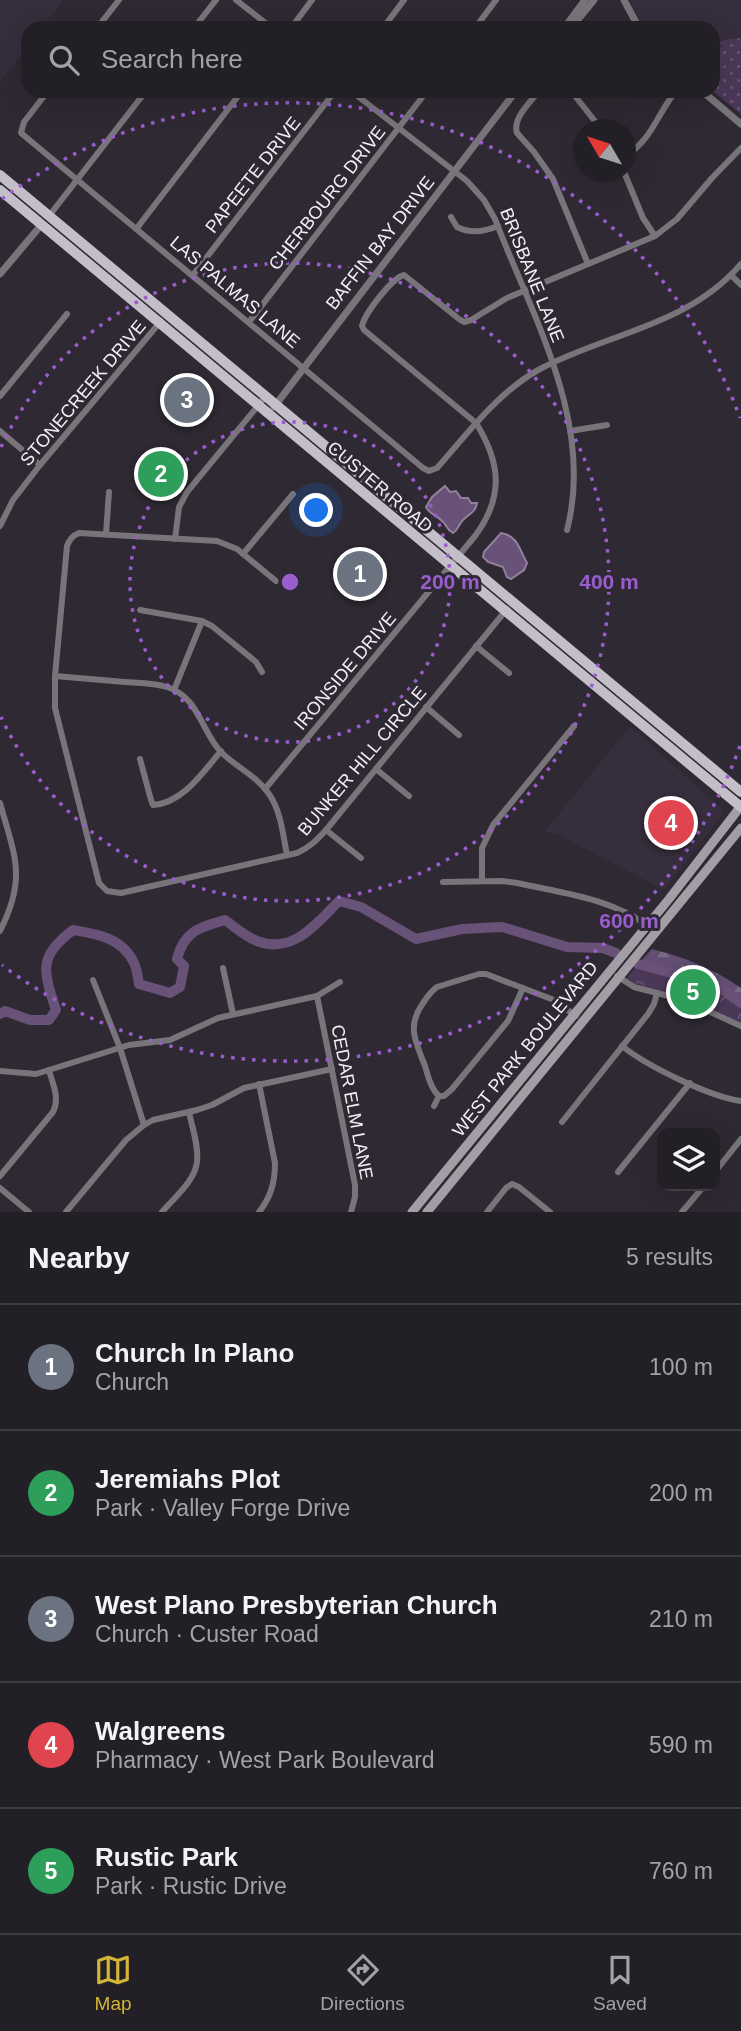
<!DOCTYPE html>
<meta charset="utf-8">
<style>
body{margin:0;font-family:Arial,sans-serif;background:#2a272e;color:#f1f3f6}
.controls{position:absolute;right:21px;bottom:21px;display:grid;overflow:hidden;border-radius:14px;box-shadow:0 7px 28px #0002}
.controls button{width:63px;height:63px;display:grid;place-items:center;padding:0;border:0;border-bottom:2px solid #3f3d43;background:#221f26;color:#f1f3f6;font:35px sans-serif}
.compass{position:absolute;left:573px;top:119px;width:63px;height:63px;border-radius:50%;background:#221f26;box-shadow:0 7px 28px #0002;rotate:309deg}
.you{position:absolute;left:317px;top:511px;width:24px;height:24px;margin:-18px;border:5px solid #fff;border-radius:50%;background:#1a73e8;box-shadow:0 0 0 10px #1a73e833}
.badge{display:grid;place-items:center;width:46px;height:46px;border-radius:50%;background:#d5b535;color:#fff;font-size:23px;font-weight:700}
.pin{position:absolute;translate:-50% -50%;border:4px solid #fff;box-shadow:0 2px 7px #0006}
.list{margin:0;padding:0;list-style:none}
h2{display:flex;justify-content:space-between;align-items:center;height:91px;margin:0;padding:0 28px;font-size:30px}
h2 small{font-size:23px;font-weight:400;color:#a2a2a7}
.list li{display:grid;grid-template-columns:46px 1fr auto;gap:21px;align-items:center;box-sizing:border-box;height:126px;padding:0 28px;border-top:2px solid #3f3d43}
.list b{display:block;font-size:26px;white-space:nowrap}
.list p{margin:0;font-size:23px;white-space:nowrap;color:#a2a2a7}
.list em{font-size:23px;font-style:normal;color:#a2a2a7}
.icon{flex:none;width:38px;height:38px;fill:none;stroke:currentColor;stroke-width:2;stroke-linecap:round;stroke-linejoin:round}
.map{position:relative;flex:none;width:741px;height:1212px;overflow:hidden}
.search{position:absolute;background:#221f26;box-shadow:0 7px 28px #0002;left:21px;right:21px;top:21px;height:77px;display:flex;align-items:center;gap:18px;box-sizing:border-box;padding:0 24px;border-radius:21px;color:#a2a2a7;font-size:26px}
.sheet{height:721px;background:#221f26}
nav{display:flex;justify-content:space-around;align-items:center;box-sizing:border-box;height:98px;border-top:2px solid #3f3d43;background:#221f26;font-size:19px;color:#a2a2a7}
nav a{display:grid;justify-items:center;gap:4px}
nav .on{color:#d5b535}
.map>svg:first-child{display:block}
</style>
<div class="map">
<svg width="741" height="1212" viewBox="0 0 741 1212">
<defs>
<pattern id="grass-dots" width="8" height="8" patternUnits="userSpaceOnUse" patternTransform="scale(1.75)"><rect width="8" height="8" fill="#4b3857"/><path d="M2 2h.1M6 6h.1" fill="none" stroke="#655570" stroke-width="1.8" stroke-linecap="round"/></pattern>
<pattern id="forest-firs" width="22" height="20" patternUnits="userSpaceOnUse" patternTransform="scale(1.75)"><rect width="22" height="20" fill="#634e72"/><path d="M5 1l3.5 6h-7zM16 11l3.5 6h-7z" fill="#7a6887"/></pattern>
<pattern id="park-crowns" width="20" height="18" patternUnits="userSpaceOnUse" patternTransform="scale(1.75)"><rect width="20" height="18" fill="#4b3857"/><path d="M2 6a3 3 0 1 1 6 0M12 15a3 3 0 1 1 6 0" fill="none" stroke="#655570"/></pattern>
</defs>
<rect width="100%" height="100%" fill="#2e2932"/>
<!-- built -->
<g fill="#372e3d">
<polygon points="0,0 63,0 42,28 28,28 28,46 0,82"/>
<polygon points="629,0 741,0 741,114 712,91 713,28 643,28"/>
<polygon points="630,726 722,809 721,816 664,890 563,837 545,831"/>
</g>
<!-- grass -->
<polygon fill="url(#grass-dots)" points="741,38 741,114 713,91 713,56 722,46 719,43 724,40"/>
<!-- forest -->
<path fill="url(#forest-firs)" d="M652 949C684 957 714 969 741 988V1005L733 1002 711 985 676 979 638 964Z"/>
<!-- park -->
<polygon fill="url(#park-crowns)" points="638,964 676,979 711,985 733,1002 741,1005 741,1023 685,997 633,983 627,978"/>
<!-- garden -->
<polygon fill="#4b3857" points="152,455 180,479 169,493 141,468"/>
<!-- water -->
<g fill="#685277" stroke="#92819d" stroke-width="2">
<path d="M445 486 450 492 456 491 461 498H468L471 503H477C475 513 470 513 463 520 458 525 459 529 453 533 446 529 447 525 442 521 437 515 430 515 426 507L432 497Z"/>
<path d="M501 533C518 536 519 549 527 563L524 570 511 579 507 577 503 567 488 562 483 557 484 552Z"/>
</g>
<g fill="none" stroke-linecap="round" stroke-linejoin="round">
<!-- river -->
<g stroke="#685277" stroke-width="10">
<polyline points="638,964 675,974 711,981 741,1003"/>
<path d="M0 1014 5 1011 30 1020H49L56 1010C43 970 38 957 73 930 97 934 123 938 134 963 137 969 138 977 139 984L170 993 180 987 184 966 177 959C184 931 200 927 225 920 235 927 246 937 257 941 293 955 317 923 339 901L361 907 416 939 462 929 502 927 567 947 603 948 616 953"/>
</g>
<!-- minor -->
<g stroke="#78757a" stroke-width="6">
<polyline points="236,0 272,28"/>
<polyline points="97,28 119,0"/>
<polyline points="194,28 216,0"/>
<polyline points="291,28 312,0"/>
<polyline points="383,28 404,0"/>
<polyline points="475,28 496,0"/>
<path d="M48 91 24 122 21 133 423 468 429 471 437 468C468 433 498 392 540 369 608 333 688 326 741 264"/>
<path d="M351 91 467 181 484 200 495 219C532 316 595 423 567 530"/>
<path d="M539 91C531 102 512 118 517 133L534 152 553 179 588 264"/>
<polyline points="571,91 602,130"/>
<path d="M626 156C653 138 657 114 676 91"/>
<polyline points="624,172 643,218 655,236"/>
<polyline points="49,216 146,91"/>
<path d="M451 217 457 227C471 234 484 232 498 226"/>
<polyline points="137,228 242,91"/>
<polyline points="193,275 335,91"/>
<polyline points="731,275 741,285"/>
<polyline points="249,322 427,91"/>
<polyline points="0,396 67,314"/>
<polyline points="0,431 40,465"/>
<polyline points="570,431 607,425"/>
<polyline points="0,526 13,500 40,465 161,321"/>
<polyline points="106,534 109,492"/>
<polyline points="175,539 179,507 187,492 266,396"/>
<polyline points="243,554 293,494"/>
<path d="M276 581 237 549 217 541 79 533C72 536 70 539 67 546L55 676V708L99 883 107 891 121 893 297 853C310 847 317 840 326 830L507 609"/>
<polyline points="140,610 202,621 212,626 256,662 262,672"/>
<polyline points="476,646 509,673"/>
<path d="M55 676C79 678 102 680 125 682 139 683 154 683 167 687 199 697 201 731 221 752 236 767 257 776 269 794 281 811 283 835 287 855"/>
<polyline points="174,690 202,621"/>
<polyline points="426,707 459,735"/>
<path d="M140 759 151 800 153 805C183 803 203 772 221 751"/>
<polyline points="376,769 409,796"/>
<path d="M265 789 475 536C504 497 501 463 476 423L364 330 362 326C365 313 392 278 404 275L459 319 464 322 471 320 507 298 655 236 677 219 712 178 741 148"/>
<path d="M0 803C15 857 27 877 0 931"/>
<polyline points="326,830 361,858"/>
<polyline points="482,881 482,848 493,825 574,726"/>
<path d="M443 882 502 881 517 883C562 893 612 898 649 927"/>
<polyline points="223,968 233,1014"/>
<polyline points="617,976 634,987 684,1000 741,1026"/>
<polyline points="93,980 120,1048 144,1125"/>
<polyline points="317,996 355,1185 355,1197 351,1212"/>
<path d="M622 1046C647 1066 710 1097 741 1101"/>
<polyline points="0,1071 36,1074 129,1045 170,1040 218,1018 317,996 340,982"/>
<path d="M439 1096C431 1089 428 1076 425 1066 416 1042 406 1027 423 1003 427 997 431 991 437 987L479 974H486L554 1000 576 1016"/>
<polyline points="434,1106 439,1096 444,1096 452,1089 508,1021 523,988"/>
<polyline points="562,1122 648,1014 654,1004 657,993"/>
<polyline points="618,1172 690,1083"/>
<polyline points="715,1172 741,1139"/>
<path d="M0 1176 53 1112C60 1098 53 1085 49 1070"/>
<polyline points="0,1188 29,1212"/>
<polyline points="66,1212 126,1140 144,1125 153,1120 197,1110 212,1105 244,1088 332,1069"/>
<path d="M162 1212C174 1198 195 1181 197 1162 199 1146 192 1127 189 1112"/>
<path d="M259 1212C271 1197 275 1182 275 1163L259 1084"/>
<polyline points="487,1212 506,1188 512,1184 519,1187 550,1212"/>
<polyline points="682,1212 704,1186"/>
</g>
<!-- tertiary -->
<g stroke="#78757a" stroke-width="7">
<polyline points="624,0 639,28"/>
<polyline points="564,28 585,0"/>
<polyline points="571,28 594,0"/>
<polyline points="702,91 741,124"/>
<polyline points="0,274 42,224"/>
<polyline points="274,407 516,91"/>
</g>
<!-- secondary -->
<g stroke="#a39ea6" stroke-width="9">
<polyline points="412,1212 669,899 741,806"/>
<polyline points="427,1212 741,828"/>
</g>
<!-- primary -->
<g stroke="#c4bec9" stroke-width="10">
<polyline points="0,175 741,792"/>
<polyline points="0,190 741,807"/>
</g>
</g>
<!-- distance rings -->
<g fill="none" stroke="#995dcd" stroke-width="3.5" stroke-dasharray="3.5 7">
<circle cx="290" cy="582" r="160"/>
<path d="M1 447A319 319 0 1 1 1 717"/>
<path d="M740 746A479 479 0 0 1 2 965M2 199A479 479 0 0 1 740 418"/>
</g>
<g text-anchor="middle" stroke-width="6" stroke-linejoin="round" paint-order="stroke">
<!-- street labels -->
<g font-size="18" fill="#f3eff6" stroke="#2e2932">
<text transform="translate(253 175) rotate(-52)" y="6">PAPEETE DRIVE</text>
<text transform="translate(327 198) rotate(-52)" y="6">CHERBOURG DRIVE</text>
<text transform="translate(380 243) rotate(-52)" y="6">BAFFIN BAY DRIVE</text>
<text transform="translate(532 275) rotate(68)" y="6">BRISBANE LANE</text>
<text transform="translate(235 292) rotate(40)" y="6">LAS PALMAS LANE</text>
<text transform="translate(83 393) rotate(-50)" y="6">STONECREEK DRIVE</text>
<text transform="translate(380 487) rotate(40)" y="6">CUSTER ROAD</text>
<text transform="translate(345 671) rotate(-50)" y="6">IRONSIDE DRIVE</text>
<text transform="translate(362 761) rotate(-50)" y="6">BUNKER HILL CIRCLE</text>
<text transform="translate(525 1049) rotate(-51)" y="6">WEST PARK BOULEVARD</text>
<text transform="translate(352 1102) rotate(79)" y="6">CEDAR ELM LANE</text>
</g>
</g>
<circle cx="290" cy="582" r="10" fill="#995dcd" stroke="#2e2932" stroke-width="3.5"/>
<g font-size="21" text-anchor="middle" font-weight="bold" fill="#995dcd" stroke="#2e2932" stroke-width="6" stroke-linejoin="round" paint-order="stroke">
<text x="450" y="589">200 m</text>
<text x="609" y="589">400 m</text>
<text x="629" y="928">600 m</text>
</g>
</svg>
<div class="controls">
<button><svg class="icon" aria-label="layers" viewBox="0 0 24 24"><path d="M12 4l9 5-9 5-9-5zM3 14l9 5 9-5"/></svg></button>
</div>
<svg class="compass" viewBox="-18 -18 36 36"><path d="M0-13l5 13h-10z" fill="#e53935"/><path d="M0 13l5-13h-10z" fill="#a2a2a7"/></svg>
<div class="you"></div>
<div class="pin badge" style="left:360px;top:574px;background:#6b7280">1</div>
<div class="pin badge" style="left:161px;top:474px;background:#2e9e5b">2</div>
<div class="pin badge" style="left:187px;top:400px;background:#6b7280">3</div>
<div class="pin badge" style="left:671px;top:823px;background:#e0444e">4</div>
<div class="pin badge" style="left:693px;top:992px;background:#2e9e5b">5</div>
<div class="search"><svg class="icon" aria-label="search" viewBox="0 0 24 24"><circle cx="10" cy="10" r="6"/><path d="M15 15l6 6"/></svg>Search here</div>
</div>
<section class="sheet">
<h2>Nearby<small>5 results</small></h2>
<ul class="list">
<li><span class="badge" style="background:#6b7280">1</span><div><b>Church In Plano</b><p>Church</p></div><em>100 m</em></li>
<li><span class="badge" style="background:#2e9e5b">2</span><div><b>Jeremiahs Plot</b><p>Park · Valley Forge Drive</p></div><em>200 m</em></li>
<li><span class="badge" style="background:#6b7280">3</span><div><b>West Plano Presbyterian Church</b><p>Church · Custer Road</p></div><em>210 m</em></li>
<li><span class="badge" style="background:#e0444e">4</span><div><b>Walgreens</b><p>Pharmacy · West Park Boulevard</p></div><em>590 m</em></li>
<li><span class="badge" style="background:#2e9e5b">5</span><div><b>Rustic Park</b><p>Park · Rustic Drive</p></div><em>760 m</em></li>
</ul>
</section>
<nav>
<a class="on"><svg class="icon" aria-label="map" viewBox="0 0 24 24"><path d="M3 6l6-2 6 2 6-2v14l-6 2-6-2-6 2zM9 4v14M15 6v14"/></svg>Map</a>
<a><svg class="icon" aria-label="directions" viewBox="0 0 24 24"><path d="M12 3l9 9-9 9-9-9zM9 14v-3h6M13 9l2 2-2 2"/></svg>Directions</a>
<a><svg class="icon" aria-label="saved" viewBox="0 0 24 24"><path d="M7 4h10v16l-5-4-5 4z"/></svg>Saved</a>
</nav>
